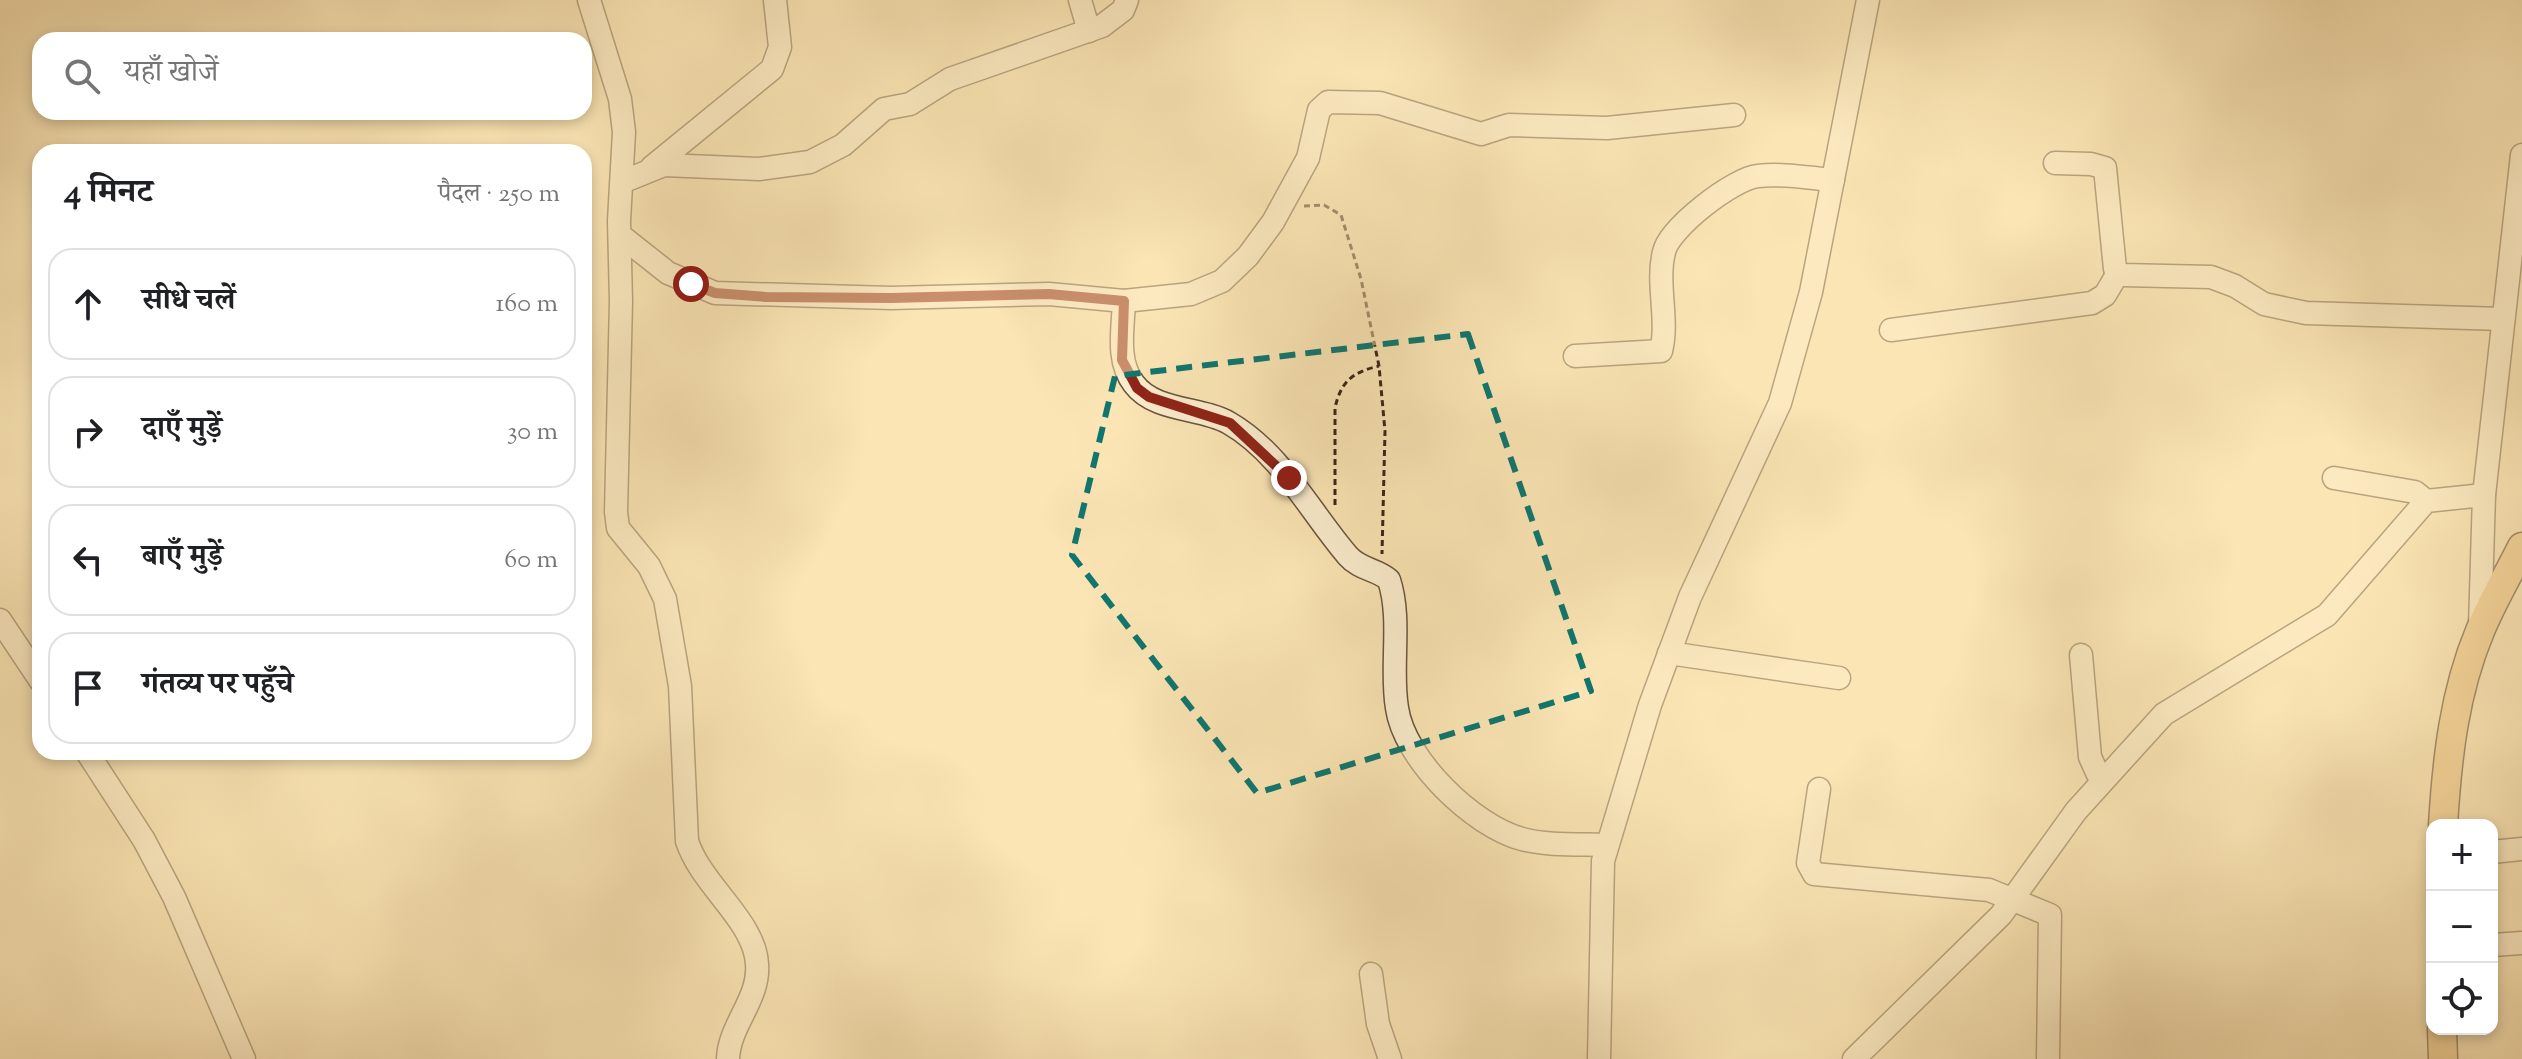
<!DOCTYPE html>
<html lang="hi">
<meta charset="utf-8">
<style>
body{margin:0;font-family:"Sorts Mill Goudy","Noto Serif Devanagari",serif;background:#f2f2f2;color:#202124}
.controls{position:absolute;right:24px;bottom:24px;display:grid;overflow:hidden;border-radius:16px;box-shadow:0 4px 12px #0003}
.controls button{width:72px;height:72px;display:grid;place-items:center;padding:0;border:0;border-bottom:2px solid #e0e0e0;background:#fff;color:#202124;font:40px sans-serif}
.stop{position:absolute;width:24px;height:24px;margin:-18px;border:6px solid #8f2418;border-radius:50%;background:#fff}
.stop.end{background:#8f2418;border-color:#fff;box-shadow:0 2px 8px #0008}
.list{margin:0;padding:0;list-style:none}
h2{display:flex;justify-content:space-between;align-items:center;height:104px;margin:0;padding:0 32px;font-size:34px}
h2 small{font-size:26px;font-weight:400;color:#757577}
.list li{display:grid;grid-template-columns:52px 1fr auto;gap:24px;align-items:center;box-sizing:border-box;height:112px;margin:0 16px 16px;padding:0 16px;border:2px solid #e0e0e0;border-radius:24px}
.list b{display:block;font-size:30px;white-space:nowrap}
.list em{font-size:26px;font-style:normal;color:#757577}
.icon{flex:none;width:44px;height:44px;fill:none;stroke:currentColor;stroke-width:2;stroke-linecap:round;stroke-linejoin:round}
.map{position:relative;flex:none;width:2522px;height:1059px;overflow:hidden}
.search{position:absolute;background:#fff;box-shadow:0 4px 12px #0003;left:32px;top:32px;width:560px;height:88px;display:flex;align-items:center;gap:20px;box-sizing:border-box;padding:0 28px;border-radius:24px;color:#757577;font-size:30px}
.panel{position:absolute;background:#fff;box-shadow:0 4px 12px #0003;left:32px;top:144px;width:560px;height:616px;border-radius:24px}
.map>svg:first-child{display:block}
</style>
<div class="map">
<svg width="2522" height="1059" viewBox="0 0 2522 1059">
<rect width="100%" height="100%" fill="#fbe5b4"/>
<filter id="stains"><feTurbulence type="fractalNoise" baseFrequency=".0025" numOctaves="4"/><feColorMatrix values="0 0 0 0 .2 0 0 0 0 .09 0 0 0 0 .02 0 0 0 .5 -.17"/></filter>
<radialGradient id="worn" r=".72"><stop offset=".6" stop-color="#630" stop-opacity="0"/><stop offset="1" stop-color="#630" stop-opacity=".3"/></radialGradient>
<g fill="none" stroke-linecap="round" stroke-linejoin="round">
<defs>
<g id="minor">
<path d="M589 0 620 99 624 132 619 221 621 301 616 512 618 528 649 566 665 599 680 686 687 841C701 885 755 921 757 964 760 999 729 1025 728 1059"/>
<polyline points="1080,0 1089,31"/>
<polyline points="2055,163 2091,164 2105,168 2115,269 2122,275 2211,277 2235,286 2264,304 2306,313 2503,319"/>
<polyline points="652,167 772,69 780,47 775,0"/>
<polyline points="622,182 664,165 759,169 810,162 843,145 884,109 910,104 950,79 1102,26 1123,10 1127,0"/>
<polyline points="620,235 668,273 715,293 891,298 1049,294 1124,301 1191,294 1222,281 1248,256 1273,222 1308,158 1319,110 1328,102 1380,103 1481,134 1509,125 1607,128 1734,115"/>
<path d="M1124 301C1123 329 1116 361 1134 384 1155 412 1201 407 1229 423 1281 453 1310 512 1348 556 1360 570 1377 569 1389 580 1402 620 1390 667 1397 708 1404 759 1473 826 1522 839 1548 846 1580 844 1607 845"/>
<polyline points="1891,330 2092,303 2105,295 2118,273"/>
<path d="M1575 356 1661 351C1669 319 1656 284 1664 252 1669 228 1734 178 1758 176 1782 173 1809 178 1833 180"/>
<polyline points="2334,478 2415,492 2426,501"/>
<polyline points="0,620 40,680"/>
<polyline points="2480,626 2484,495 2522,155"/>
<polyline points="1669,653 1839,678"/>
<polyline points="2081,655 2090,757 2101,781"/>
<polyline points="87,752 144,840 174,897 244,1059"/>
<polyline points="1819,789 1808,863 1814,874 1989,890 2050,915 2048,1059"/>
<polyline points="2492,852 2522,849"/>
<polyline points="2492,945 2522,943"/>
<polyline points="1371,974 1378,1024 1390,1059"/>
<polyline points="1599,1059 1603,861 1650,705 1690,597 1780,403 1811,292 1868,0"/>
<polyline points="1854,1059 2001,915 2076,811 2164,714 2327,615 2426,501 2484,495"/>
</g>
<g id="major">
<path d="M2443 825C2447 759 2454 693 2480 631 2492 602 2508 575 2522 547"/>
<polyline points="2442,1029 2443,1059"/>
</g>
</defs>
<!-- minor casing -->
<use href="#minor" stroke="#6a553f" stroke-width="25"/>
<!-- major casing -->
<use href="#major" stroke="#392518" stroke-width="31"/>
<!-- path -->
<g stroke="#392518" stroke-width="3" stroke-dasharray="6 4" stroke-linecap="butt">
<polyline points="1304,206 1324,205 1341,215 1361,279 1379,366 1385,431 1382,554"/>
<path d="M1335 505V408C1341 381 1353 372 1379 366"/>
</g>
<!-- minor -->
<use href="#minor" stroke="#fceece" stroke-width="22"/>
<!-- major -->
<use href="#major" stroke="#eec27a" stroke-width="28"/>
</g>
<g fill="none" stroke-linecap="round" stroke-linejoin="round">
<!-- route -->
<polyline stroke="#8f2418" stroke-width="10" points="691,284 715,293 766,297 891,298 1049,294 1124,301 1122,360 1137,388 1149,397 1230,423 1289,478"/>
</g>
<!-- marked area -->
<path d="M0 0H2522V1059H0ZM1468 334 1591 691 1257 793 1072 555 1115 376Z" fill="#fbe5b4" fill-opacity=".55" fill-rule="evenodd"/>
<path fill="none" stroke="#0f766e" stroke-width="6" stroke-dasharray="16 10" stroke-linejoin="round" d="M1468 334 1591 691 1257 793 1072 555 1115 376Z"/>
<rect width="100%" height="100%" filter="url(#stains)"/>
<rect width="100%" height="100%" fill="url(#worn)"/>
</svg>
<div class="controls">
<button>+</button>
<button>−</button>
<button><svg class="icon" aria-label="locate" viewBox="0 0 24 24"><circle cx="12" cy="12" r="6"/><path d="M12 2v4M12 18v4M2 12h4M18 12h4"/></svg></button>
</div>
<div class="stop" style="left:691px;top:284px"></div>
<div class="stop end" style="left:1289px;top:478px"></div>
<div class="search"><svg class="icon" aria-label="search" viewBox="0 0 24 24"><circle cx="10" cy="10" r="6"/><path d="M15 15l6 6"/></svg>यहाँ खोजें</div>
<section class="panel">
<h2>4 मिनट<small>पैदल · 250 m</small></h2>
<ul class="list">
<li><svg class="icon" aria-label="ahead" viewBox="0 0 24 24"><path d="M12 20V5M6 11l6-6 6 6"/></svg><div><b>सीधे चलें</b></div><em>160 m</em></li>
<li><svg class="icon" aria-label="right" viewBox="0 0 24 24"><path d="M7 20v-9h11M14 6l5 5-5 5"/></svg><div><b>दाएँ मुड़ें</b></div><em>30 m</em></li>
<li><svg class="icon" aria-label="left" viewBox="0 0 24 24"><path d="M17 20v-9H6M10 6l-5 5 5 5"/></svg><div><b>बाएँ मुड़ें</b></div><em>60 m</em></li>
<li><svg class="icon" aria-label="arrive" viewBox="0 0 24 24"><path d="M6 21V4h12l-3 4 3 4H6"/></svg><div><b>गंतव्य पर पहुँचे</b></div></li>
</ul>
</section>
</div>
